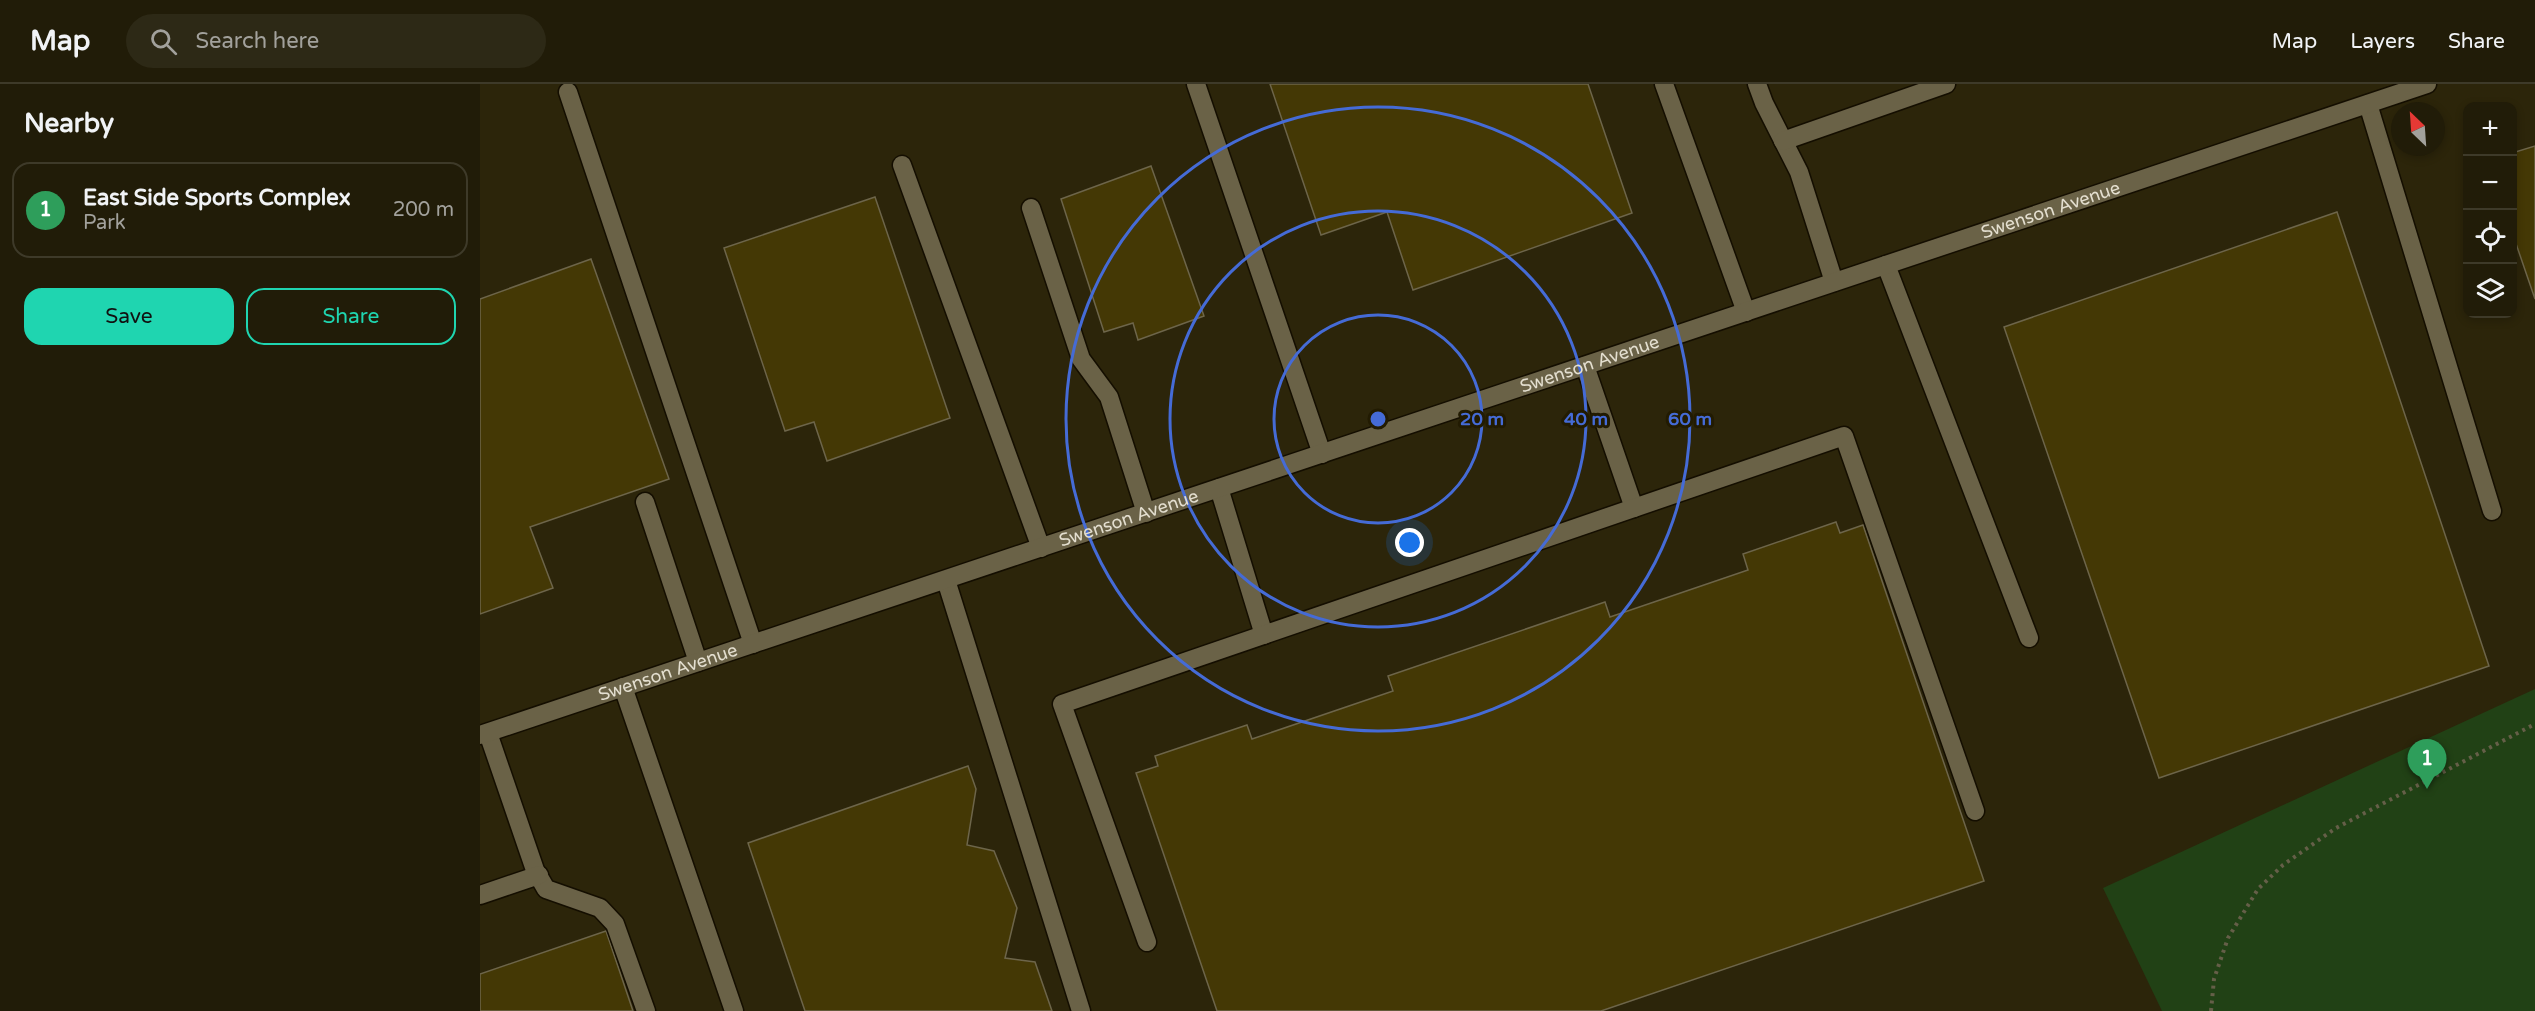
<!DOCTYPE html>
<meta charset="utf-8">
<style>
body{margin:0;font-family:"Varela Round",sans-serif;background:#2d2916;color:#f1f3f6}
.controls{position:absolute;right:18px;top:18px;display:grid;overflow:hidden;border-radius:12px;box-shadow:0 3px 9px #0003}
.controls button{width:54px;height:54px;display:grid;place-items:center;padding:0;border:0;border-bottom:2px solid #3e3a29;background:#211c08;color:#f1f3f6;font:30px sans-serif}
.compass{position:absolute;left:1911px;top:18px;width:54px;height:54px;border-radius:50%;background:#211c08;box-shadow:0 3px 9px #0003;rotate:335deg}
.you{position:absolute;left:930px;top:459px;width:21px;height:21px;margin:-15px;border:4px solid #fff;border-radius:50%;background:#1a73e8;box-shadow:0 0 0 9px #1a73e833}
.badge{display:grid;place-items:center;width:39px;height:39px;border-radius:50%;background:#1fd5b0;color:#fff;font-size:20px;font-weight:700}
.pin{position:absolute;translate:-50% -50px;filter:drop-shadow(0 2px 3px #0008)}
.pin::after{content:'';position:absolute;top:32px;width:21px;height:18px;background:inherit;clip-path:polygon(0 0,100% 0,50% 100%)}
.list{margin:0;padding:0;list-style:none}
h2{display:flex;justify-content:space-between;align-items:center;height:78px;margin:0;padding:0 24px;font-size:26px}
h2 small{font-size:20px;font-weight:400;color:#a2a19c}
.list li{display:grid;grid-template-columns:39px 1fr auto;gap:18px;align-items:center;box-sizing:border-box;height:96px;margin:0 12px 12px;padding:0 12px;border:2px solid #3e3a29;border-radius:18px}
.list b{display:block;font-size:22px;white-space:nowrap}
.list p{margin:0;font-size:20px;white-space:nowrap;color:#a2a19c}
.list em{font-size:20px;font-style:normal;color:#a2a19c}
.actions{display:flex;gap:12px;padding:18px 24px}
.actions a{flex:1;padding:14px 0;border:2px solid #1fd5b0;border-radius:18px;text-align:center;font-size:21px;color:#1fd5b0}
.actions .main{background:#1fd5b0;color:#111}
.icon{flex:none;width:33px;height:33px;fill:none;stroke:currentColor;stroke-width:2;stroke-linecap:round;stroke-linejoin:round}
.map{position:relative;flex:none;width:2055px;height:927px;overflow:hidden}
header{display:flex;align-items:center;gap:36px;box-sizing:border-box;height:84px;padding:0 30px;background:#211c08;border-bottom:2px solid #3e3a29}
header strong{font-size:28px}
nav{display:flex;gap:33px;margin-inline-start:auto;font-size:21px}
.search{width:420px;height:54px;background:#2d2916;display:flex;align-items:center;gap:15px;box-sizing:border-box;padding:0 21px;border-radius:33px;color:#a2a19c;font-size:22px}
main{display:flex}
aside{flex:1;background:#211c08}
.map>svg:first-child{display:block}
</style>
<header>
<strong>Map</strong>
<div class="search"><svg class="icon" aria-label="search" viewBox="0 0 24 24"><circle cx="10" cy="10" r="6"/><path d="M15 15l6 6"/></svg>Search here</div>
<nav><a>Map</a><a>Layers</a><a>Share</a></nav>
</header>
<main>
<aside>
<h2>Nearby<small></small></h2>
<ul class="list">
<li><span class="badge" style="background:#2e9e5b">1</span><div><b>East Side Sports Complex</b><p>Park</p></div><em>200 m</em></li>
</ul>
<div class="actions"><a class="main">Save</a><a>Share</a></div>
</aside>
<div class="map">
<svg width="2055" height="927" viewBox="0 0 2055 927">
<rect width="100%" height="100%" fill="#2c250a"/>
<!-- green -->
<polygon fill="#214115" points="2055,605 2055,927 1682,927 1623,804"/>
<!-- building -->
<g fill="#443805" stroke="#6d654a" stroke-width="1.5">
<polygon points="790,0 1108,0 1152,129 933,206 907,128 841,151"/>
<polygon points="2055,62 2055,215 2032,148 2032,69"/>
<polygon points="671,82 724,232 658,256 653,239 624,248 581,115"/>
<polygon points="395,113 470,334 347,377 334,338 305,347 244,164"/>
<polygon points="1857,128 2009,582 1679,694 1524,243"/>
<polygon points="111,175 189,395 50,443 73,504 0,530 0,215"/>
<polygon points="1356,438 1360,449 1383,441 1504,797 1121,927 737,927 656,689 678,682 675,672 767,641 772,655 913,607 908,592 1125,518 1130,533 1268,486 1263,470"/>
<polygon points="488,682 496,705 487,761 514,767 537,824 525,874 555,878 572,927 325,927 268,759"/>
<polygon points="126,847 153,927 0,927 0,890"/>
</g>
<g fill="none" stroke-linecap="round" stroke-linejoin="round">
<defs>
<g id="service">
<polyline points="716,0 842,370"/>
<polyline points="1184,0 1266,228"/>
<polyline points="1277,0 1284,19 1319,88 1354,198"/>
<polyline points="88,8 273,560"/>
<polyline points="1888,20 2012,427"/>
<polyline points="1303,57 1466,0"/>
<polyline points="422,81 561,464"/>
<polyline points="551,124 601,275 629,313 666,429"/>
<polyline points="1406,181 1549,554"/>
<polyline points="1105,282 1154,424"/>
<polyline points="739,404 784,551"/>
<polyline points="165,418 218,578"/>
<polyline points="466,496 601,927"/>
<polyline points="143,603 254,927"/>
<polyline points="8,649 55,786 66,805 120,824 135,840 166,927"/>
<polyline points="0,811 59,791"/>
<polyline points="667,858 582,620 1364,352 1495,727"/>
</g>
<g id="minor">
<path id="s1" d="M0 651 1947 0"/>
</g>
</defs>
<!-- service casing -->
<use href="#service" stroke="#140e00" stroke-width="21"/>
<!-- minor casing -->
<use href="#minor" stroke="#140e00" stroke-width="21"/>
<!-- path -->
<polyline stroke="#655f48" stroke-width="4" stroke-dasharray="3 4.5" stroke-linecap="butt" points="1731,927 1734,895 1748,854 1778,805 1803,781 1856,744 2055,640"/>
<!-- service -->
<use href="#service" stroke="#6a6247" stroke-width="18"/>
<!-- minor -->
<use href="#minor" stroke="#6a6247" stroke-width="18"/>
</g>
<!-- distance rings -->
<g fill="none" stroke="#456bd6" stroke-width="3">
<circle cx="898" cy="335" r="104"/>
<circle cx="898" cy="335" r="208"/>
<circle cx="898" cy="335" r="312"/>
</g>
<g text-anchor="middle" stroke-width="6" stroke-linejoin="round" paint-order="stroke">
<!-- street labels -->
<g font-size="18" fill="#e4dfd0" stroke="#221b02">
<text dy="6" stroke="none"><textPath href="#s1" startOffset="1656">Swenson Avenue</textPath></text>
<text dy="6" stroke="none"><textPath href="#s1" startOffset="1170">Swenson Avenue</textPath></text>
<text dy="6" stroke="none"><textPath href="#s1" startOffset="684">Swenson Avenue</textPath></text>
<text dy="6" stroke="none"><textPath href="#s1" startOffset="198">Swenson Avenue</textPath></text>
</g>
</g>
<circle cx="898" cy="335" r="9" fill="#456bd6" stroke="#221b02" stroke-width="3"/>
<g font-size="18" text-anchor="middle" font-weight="bold" fill="#456bd6" stroke="#221b02" stroke-width="6" stroke-linejoin="round" paint-order="stroke">
<text x="1002" y="341">20 m</text>
<text x="1106" y="341">40 m</text>
<text x="1210" y="341">60 m</text>
</g>
</svg>
<div class="controls">
<button>+</button>
<button>−</button>
<button><svg class="icon" aria-label="locate" viewBox="0 0 24 24"><circle cx="12" cy="12" r="6"/><path d="M12 2v4M12 18v4M2 12h4M18 12h4"/></svg></button>
<button><svg class="icon" aria-label="layers" viewBox="0 0 24 24"><path d="M12 4l9 5-9 5-9-5zM3 14l9 5 9-5"/></svg></button>
</div>
<svg class="compass" viewBox="-18 -18 36 36"><path d="M0-13l5 13h-10z" fill="#e53935"/><path d="M0 13l5-13h-10z" fill="#a2a19c"/></svg>
<div class="you"></div>
<div class="pin badge" style="left:1947px;top:705px;background:#2e9e5b">1</div>
</div>
</main>
